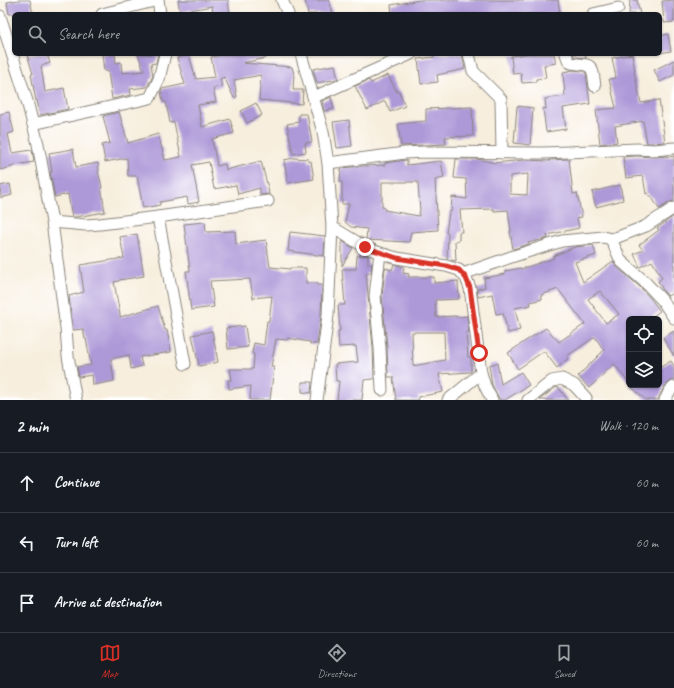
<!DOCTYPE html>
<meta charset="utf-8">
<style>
body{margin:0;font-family:Caveat,sans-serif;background:#242831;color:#f1f3f6}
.controls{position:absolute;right:12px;bottom:12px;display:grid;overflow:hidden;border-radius:6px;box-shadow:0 1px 3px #0004}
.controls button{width:36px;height:36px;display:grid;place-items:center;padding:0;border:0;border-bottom:1px solid #363941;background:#171b24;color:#f1f3f6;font:20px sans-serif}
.stop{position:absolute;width:12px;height:12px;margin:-9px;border:3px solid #d93025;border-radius:50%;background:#fff}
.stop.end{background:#d93025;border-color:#fff;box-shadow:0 1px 4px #0008}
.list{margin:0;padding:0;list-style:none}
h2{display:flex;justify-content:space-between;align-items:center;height:52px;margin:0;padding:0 16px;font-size:17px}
h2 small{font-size:13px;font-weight:400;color:#9ea1a6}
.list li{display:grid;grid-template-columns:26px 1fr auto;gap:12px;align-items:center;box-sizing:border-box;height:60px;padding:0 16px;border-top:1px solid #363941}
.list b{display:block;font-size:15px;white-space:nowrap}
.list em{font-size:13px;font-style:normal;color:#9ea1a6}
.icon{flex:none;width:22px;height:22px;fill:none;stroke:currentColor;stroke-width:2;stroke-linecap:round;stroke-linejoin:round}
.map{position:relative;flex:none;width:674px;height:400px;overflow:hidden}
.search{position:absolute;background:#171b24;box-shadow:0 1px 3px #0004;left:12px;right:12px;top:12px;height:44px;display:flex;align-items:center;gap:10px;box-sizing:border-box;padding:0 14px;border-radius:6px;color:#9ea1a6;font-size:15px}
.sheet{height:232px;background:#171b24}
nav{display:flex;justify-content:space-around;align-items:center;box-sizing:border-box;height:56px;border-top:1px solid #363941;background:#171b24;font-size:11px;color:#9ea1a6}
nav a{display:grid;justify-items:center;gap:2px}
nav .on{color:#d93025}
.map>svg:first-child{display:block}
</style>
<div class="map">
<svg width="674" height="400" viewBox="0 0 674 400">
<rect width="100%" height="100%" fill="#fff"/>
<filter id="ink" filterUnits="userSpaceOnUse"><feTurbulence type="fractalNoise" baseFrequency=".025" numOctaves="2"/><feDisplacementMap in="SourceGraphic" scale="8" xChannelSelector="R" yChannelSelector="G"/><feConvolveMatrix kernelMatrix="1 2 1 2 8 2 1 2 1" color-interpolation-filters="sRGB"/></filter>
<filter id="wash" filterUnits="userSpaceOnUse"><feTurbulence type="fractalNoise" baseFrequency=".012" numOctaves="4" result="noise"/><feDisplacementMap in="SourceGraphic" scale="16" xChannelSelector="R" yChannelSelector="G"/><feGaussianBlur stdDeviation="0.9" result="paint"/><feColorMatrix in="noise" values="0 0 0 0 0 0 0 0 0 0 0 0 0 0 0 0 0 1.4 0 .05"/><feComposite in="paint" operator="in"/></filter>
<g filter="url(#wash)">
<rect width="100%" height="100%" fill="#f7eedd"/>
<g id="blocks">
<!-- building -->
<g fill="#ad98d8" fill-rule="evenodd">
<polygon points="19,0 30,0 33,14 9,14 7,2"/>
<polygon points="178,0 228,0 230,14 213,14 212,6 180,12"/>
<polygon points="305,0 329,0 333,14 308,14"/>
<polygon points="420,0 558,0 560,14 392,14 391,5"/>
<polygon points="630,0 637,0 640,14 629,14"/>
<polygon points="674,0 674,22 664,23 662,1"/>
<polygon points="668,34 671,51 660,53 660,36"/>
<polygon points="27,54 47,54 50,63 41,66 45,92 64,88 68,109 40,115 37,100 36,101 31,74 33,74"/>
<polygon points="102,54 115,54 116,63 121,62 122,73 144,71 138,54 158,54 156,63 151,64 153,76 147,87 130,89 131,95 112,99 108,71 104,71"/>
<polygon points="228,54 266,54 266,58 243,63 292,67 294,74 293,90 303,90 302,104 259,100 261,75 234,80 237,97 234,98 224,77 220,79 222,87 213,88 216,102 198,105 202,127 230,119 234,133 212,139 217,166 225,164 226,170 261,161 268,188 269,194 260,195 260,188 238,194 236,185 214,189 209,162 192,165 199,202 188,204 187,197 160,202 160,205 143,208 137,176 128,176 127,158 105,162 102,145 110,143 103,116 119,112 128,143 158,134 165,160 181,157 174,122 170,123 166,102 163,102 161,91 162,89 185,84 177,58 189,55 196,79 215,77 211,57"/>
<polygon points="433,54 462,54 465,69 437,75 438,82 421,84 418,59 434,57"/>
<polygon points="527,54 554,54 556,63 544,65 546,78 536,79 536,82 522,83 521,73 513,74 511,56"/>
<polygon points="573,54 585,54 586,58 574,57"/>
<polygon points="632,54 635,71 634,71 641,103 659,100 665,142 655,143 647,143 643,121 615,126 617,142 600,144 596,110 616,108 609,79 616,78 612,58"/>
<polygon points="674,60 674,75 660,82 654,70"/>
<polygon points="335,65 338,79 317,83 313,69"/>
<polygon points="573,70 583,71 586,73 590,104 563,108 566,129 546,132 543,108 546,109 545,99 565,96 563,72"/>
<polygon points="388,75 397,92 399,91 405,106 390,112 385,101 367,110 355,86 369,80 371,83"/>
<polygon points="331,97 334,109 324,111 322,101"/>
<polygon points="256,103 262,115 247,123 241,111"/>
<polygon points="517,106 533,108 530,145 514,143"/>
<polygon points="472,107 473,136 445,137 446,144 401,146 398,124 426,121 426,109"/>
<polygon points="9,112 14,132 8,134 12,153 32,150 34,162 15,165 15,166 0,170 0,114"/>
<polygon points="299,114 307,114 312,142 305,143 306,152 293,154 287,124 299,122"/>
<polygon points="349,120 352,146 337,148 333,122"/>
<polygon points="73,149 76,167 98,163 99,171 98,171 102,187 101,187 105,212 76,217 72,217 68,194 55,197 50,172 52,172 49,153"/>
<polygon points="637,156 655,157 668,156 668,157 674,156 674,201 670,202 659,209 651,196 649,196 648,193 646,194 643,176 626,178 623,157"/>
<polygon points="294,158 308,159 308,162 311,161 314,179 288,183 284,160"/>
<path d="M456 159H478L495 163 524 160 550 161 549 160 569 159 573 194 577 193 582 217 577 218 579 228 547 235 548 238 528 243 529 244 513 249 510 231H511L508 210 494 211V209L460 210 462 232H459V240L455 241 456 261 447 259 448 233H446L449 212H451L452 197 467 199 466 179 454 178ZM528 174 527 195 510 194V176Z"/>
<path d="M406 160H407V165L441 161 444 178 435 180 438 230 411 232 409 242 367 240H366L367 229 351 227 345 222 349 204H342V182H340L341 168 363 166 385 165V163ZM382 182H418L420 212H419V216L384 210 385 208 382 207Z"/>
<polygon points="10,184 12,195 1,198 0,186"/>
<polygon points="620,185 623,200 596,207 592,192"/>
<polygon points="674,216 674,292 668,296 664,292 658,281 662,278 652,261 640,267 634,254 643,250 639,245 659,230 657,228"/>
<polygon points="205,222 206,232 235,231 236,244 266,240 270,267 290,269 290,268 306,268 306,283 317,283 317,285 322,285 321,316 317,344 310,344 310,342 288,338 287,340 276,339 271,367 274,367 270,400 250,400 251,386 229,389 228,380 232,380 230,369 253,369 254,354 252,353 254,343 264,345 267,321 269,321 272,296 253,298 250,279 210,281 214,307 191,310 186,271 190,271 184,224"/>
<polygon points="290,232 325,236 324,256 288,251"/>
<polygon points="137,234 144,276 119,280 119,281 114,282 120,315 120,317 158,306 165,330 167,330 171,352 140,357 142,366 131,369 129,355 111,359 114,381 93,385 92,375 79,377 77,367 91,365 86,339 85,339 83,329 73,330 69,296 84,292 80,265 124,258 120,237"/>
<polygon points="342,241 353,248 342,266"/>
<path d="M593 245 596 255 575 262 583 282 613 261 616 266 641 288 650 298 660 311 649 319H629V383L614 364 589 388 578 376 604 350 595 337 567 356 569 358 557 368 544 351 518 369 508 353 524 342 546 328 559 342 585 324 558 289 541 295 542 299 530 302 531 305 515 308 520 330 508 333 503 313 496 314 492 294 478 297 477 289 485 287 484 278 505 274V271L521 268V269L554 258 553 256 575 247ZM600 291 619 314 606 323 588 299Z"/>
<polygon points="367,255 368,256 368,264 372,264 371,273 366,273 373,348 374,379 364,380 362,400 337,400 339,381 336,381 335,364 358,362 356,346 339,347 338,331 340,331 338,305 345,305 342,269 356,269 357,256"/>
<path d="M394 264 404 267 403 273 409 274 408 277H434V283L458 281 459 299 435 300 436 317 456 316V317L467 316 469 332H466L468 357H471V372L439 374 443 392 418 397 419 400H396L393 377H388L387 347 382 296 385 268 392 270ZM412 332H444L445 360 413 366Z"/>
<polygon points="245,326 248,347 228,349 226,328"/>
<polygon points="212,331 218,362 199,366 192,335"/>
<polygon points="674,331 674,356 663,338"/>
<polygon points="671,361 674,366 674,380 669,382 664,387 658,400 646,400 629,385 659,385 659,368"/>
<polygon points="497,363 501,384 521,372 529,385 505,400 500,400 492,385 489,365"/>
<polygon points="302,382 312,382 311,393 302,392"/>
<polygon points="558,387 568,400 539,400 555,388"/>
</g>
</g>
</g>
<g filter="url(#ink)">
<use href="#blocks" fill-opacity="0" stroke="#8a857c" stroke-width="1"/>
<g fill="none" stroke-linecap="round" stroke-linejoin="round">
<defs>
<g id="street">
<polyline points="158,0 160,14"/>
<polyline points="282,0 288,14"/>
<polyline points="102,14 158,0"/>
<polyline points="593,14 618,8"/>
<polyline points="0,16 27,101 38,144 52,222 66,328 68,356 76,400"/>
<polyline points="301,54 323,132 328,163 332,227 328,315 317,400"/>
<polyline points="469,54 473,71 501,99 502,153"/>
<path d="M566 54 569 62C575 66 589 61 592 70 594 74 594 81 595 86"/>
<polyline points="314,97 411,54"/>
<polyline points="33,124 150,98 159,79 165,54"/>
<polyline points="328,163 405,153 424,152 544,153 637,149 655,150 674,148"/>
<polyline points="158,217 185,364"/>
<polyline points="52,222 86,225 100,224 158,217 268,201"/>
<polyline points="332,227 365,247 380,253 397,258 446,266 459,270 466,278 470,288 481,373 485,386 492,400"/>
<polyline points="611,239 621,261 646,283 662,300 674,318"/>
<polyline points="380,253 375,296 380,348 382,390"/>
<polyline points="463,274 514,256 562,241 603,237 611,239 618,237 646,226 674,208"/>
<polyline points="448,400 481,373"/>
<polyline points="528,400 552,381 562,379 574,385 586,398"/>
<polyline points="665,400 669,392 674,387"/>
</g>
</defs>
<!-- street casing -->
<use href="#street" stroke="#8a857c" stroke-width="13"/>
<!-- street -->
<use href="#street" stroke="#fff" stroke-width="11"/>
</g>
</g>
<g fill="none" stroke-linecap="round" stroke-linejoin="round" filter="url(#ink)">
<!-- route -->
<polyline stroke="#d93025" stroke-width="5" points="365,247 397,258 446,266 459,270 466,278 470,288 479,353"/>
</g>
</svg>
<div class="controls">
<button><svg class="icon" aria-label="locate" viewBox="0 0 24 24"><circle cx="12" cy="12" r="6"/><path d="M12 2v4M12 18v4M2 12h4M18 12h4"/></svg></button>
<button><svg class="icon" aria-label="layers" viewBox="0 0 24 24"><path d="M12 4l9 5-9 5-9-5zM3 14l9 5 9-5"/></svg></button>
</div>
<div class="stop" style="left:479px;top:353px"></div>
<div class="stop end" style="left:365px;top:247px"></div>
<div class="search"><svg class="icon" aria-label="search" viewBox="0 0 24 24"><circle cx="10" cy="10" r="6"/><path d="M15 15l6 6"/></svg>Search here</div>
</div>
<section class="sheet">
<h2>2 min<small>Walk · 120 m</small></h2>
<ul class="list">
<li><svg class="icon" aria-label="ahead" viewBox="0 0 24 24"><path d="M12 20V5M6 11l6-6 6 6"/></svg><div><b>Continue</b></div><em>60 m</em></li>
<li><svg class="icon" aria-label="left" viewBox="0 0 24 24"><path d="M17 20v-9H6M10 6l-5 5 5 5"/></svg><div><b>Turn left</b></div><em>60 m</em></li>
<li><svg class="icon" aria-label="arrive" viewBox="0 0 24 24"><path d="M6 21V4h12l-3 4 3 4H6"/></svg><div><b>Arrive at destination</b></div></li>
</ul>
</section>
<nav>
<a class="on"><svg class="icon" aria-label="map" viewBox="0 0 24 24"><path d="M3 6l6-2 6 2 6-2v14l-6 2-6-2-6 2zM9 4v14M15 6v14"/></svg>Map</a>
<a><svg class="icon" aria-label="directions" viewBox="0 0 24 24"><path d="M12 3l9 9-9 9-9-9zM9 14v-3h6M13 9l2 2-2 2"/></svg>Directions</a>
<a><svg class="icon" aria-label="saved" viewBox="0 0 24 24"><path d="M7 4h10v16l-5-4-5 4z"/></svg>Saved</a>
</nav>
